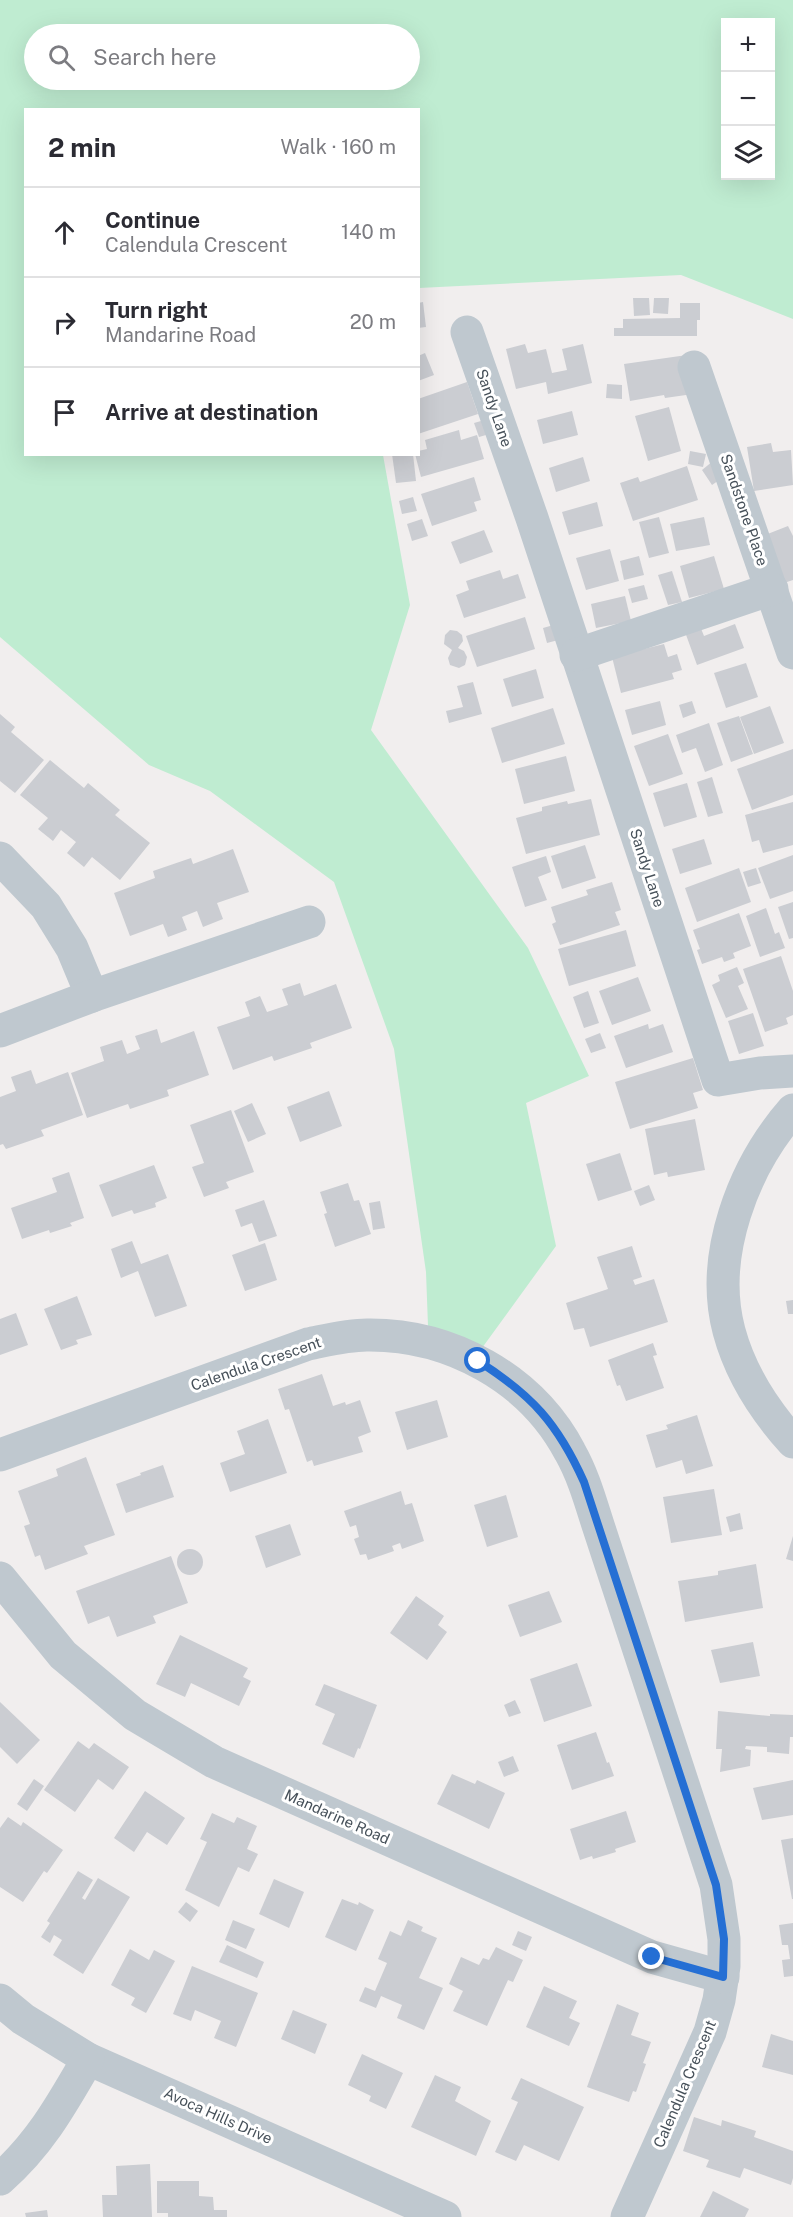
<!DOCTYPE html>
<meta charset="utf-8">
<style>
body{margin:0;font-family:"Public Sans",sans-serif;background:#f7f7f7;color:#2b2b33}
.controls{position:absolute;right:18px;top:18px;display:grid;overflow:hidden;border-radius:0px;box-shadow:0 6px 24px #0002}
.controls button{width:54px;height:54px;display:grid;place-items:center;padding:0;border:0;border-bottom:2px solid #e1e1e2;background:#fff;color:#2b2b33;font:30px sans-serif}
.stop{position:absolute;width:18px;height:18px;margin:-14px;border:4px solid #256fd4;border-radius:50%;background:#fff}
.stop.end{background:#256fd4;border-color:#fff;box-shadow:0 2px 6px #0008}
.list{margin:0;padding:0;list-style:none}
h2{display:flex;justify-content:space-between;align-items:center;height:78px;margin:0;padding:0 24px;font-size:26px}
h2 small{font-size:20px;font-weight:400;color:#7c7c81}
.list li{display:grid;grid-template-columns:39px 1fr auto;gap:18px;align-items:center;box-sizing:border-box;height:90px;padding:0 24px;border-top:2px solid #e1e1e2}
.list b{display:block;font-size:22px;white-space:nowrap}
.list p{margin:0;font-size:20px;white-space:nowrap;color:#7c7c81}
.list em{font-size:20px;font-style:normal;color:#7c7c81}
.icon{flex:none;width:33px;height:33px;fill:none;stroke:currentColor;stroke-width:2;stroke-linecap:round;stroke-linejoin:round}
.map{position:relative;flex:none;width:793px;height:2217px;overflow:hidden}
.search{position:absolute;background:#fff;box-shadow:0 6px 24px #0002;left:24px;top:24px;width:396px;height:66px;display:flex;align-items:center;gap:15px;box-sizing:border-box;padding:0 21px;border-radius:33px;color:#7c7c81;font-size:22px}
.panel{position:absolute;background:#fff;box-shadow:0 6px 24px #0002;left:24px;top:108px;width:396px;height:348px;border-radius:0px}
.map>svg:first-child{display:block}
</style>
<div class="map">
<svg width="793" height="2217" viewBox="0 0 793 2217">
<rect width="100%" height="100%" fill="#f1eeee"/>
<!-- green -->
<path fill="#bfecd1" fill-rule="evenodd" d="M0 0H793V319L681 275 419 288 418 110H26V454L383 455 410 605 371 730 528 948 589 1076 526 1103 556 1246 482 1348 428 1326 426 1272 394 1049 334 882 210 791 149 765 0 637ZM726 22H770V176H726ZM34 34H410V80H34Z"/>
<!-- building -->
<g fill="#cbcdd2">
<polygon points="633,298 649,298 650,315 634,316"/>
<polygon points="654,298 669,298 668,314 653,313"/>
<polygon points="423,302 426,327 418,328 418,303"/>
<polygon points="680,303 700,303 700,320 697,320 697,336 614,336 614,328 623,328 623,319 680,318"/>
<polygon points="525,344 528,353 546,349 552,373 567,370 562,349 583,344 592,383 548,394 546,382 516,389 506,349"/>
<polygon points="425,353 434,375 418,381 418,356"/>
<polygon points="687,355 693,394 665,398 664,395 630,401 624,364"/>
<polygon points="467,382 478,414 418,434 418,399"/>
<polygon points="607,384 622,385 622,399 606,398"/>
<polygon points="669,407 681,451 648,461 635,416"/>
<polygon points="572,411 578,435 543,444 537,420"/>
<polygon points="488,419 493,433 479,437 474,423"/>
<polygon points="459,430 461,440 477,435 484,459 421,477 415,454 418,454 418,451 427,449 425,440"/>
<polygon points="771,443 773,452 791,450 793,485 754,491 747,447"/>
<polygon points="690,451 706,454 703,467 688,464"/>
<polygon points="392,454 413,454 416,481 396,483"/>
<polygon points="583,457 590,481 556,492 549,468"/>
<polygon points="713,461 725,476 712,485 702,470"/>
<polygon points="687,466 698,500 633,521 620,483 638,477 640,482"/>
<polygon points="474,477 481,500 474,502 477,511 432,526 421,494"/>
<polygon points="413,497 417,511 402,514 399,501"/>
<polygon points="597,502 603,526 569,535 562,512"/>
<polygon points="659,517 669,553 649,558 639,522"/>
<polygon points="704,517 710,545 676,551 670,524"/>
<polygon points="422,519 428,536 412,541 407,524"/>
<polygon points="788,526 793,536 793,580 784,583 765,535"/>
<polygon points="484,530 493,552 460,564 451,542"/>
<polygon points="610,549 619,581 586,590 576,558"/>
<polygon points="639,556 644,575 624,580 620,561"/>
<polygon points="714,556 724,589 689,598 680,566"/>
<polygon points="500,570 503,579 518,574 526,598 464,618 456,595 469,590 466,581"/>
<polygon points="672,571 682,602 668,605 658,575"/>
<polygon points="644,585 648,599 632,603 628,589"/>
<polygon points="625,596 631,621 596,628 591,604"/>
<polygon points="525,617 535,649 477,667 466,636"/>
<polygon points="557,624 562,639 547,643 543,628"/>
<polygon points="735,624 744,648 697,665 685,632 700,626 704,636"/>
<polygon points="450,630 457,631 462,635 463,641 458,648 464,651 467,657 465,665 459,668 450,665 448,658 452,650 444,644 445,635"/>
<polygon points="664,644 668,657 677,654 682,670 672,673 674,679 621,693 612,657"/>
<polygon points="746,663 758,697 726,708 714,673"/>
<polygon points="536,669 544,698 512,707 503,679"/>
<polygon points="473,682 482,714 449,723 446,711 463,707 457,686"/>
<polygon points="660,701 666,725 632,735 625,710"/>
<polygon points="692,701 696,713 683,718 679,705"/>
<polygon points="770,706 784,743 754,754 740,717"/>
<polygon points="553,708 565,744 502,763 491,728"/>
<polygon points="0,714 15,727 11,732 44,760 15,793 0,781"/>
<polygon points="739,716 753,754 731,762 717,723"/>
<polygon points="709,723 723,765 705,772 696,748 682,753 676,735"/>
<polygon points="668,734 683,774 649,786 634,746"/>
<polygon points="793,749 793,795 752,810 737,769"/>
<polygon points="566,756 575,791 524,804 515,769"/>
<polygon points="50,760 84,788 88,783 120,810 115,815 150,843 120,880 92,857 84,867 67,853 76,842 61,830 53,841 38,829 48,818 20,795"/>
<polygon points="712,777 723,813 708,817 697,782"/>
<polygon points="687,783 697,817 664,827 653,793"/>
<polygon points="591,799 600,835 526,854 516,818 542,811 542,807 567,801 568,804"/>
<polygon points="793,802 793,845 763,853 759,840 752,842 745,815"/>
<polygon points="704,839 712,864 680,874 672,849"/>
<polygon points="585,845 596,878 562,889 551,856"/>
<polygon points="233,849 249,892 217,903 223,919 203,927 197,911 182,917 187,930 168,937 163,924 130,936 114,893 155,878 153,871 191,858 193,864"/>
<polygon points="793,855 793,891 770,899 758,868"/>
<polygon points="546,856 551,872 538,877 547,900 525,907 512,867"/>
<polygon points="739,868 751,902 697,922 685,888"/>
<polygon points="756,868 761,883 748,887 743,872"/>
<polygon points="612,882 621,910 615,912 620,925 560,945 552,924 556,922 551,907 588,895 586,890"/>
<polygon points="793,902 793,938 789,939 778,907"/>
<polygon points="766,908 775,934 779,932 785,948 760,957 746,916"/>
<polygon points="739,913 751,946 733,953 735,958 724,962 722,957 702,964 697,950 700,949 693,930"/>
<polygon points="626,930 636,966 569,986 558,949"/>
<polygon points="781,956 793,991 793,1015 786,1018 788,1024 765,1032 743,969"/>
<polygon points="737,967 744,983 738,986 748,1009 726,1018 712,985 720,981 718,975"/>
<polygon points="638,977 651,1011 612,1025 599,991"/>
<polygon points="300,983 304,996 336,984 352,1028 310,1043 312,1048 274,1061 272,1056 233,1070 217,1027 250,1016 245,1002 260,996 267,1012 288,1005 282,989"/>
<polygon points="588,991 599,1023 584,1028 573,997"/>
<polygon points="753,1013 764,1046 739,1054 728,1021"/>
<polygon points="648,1024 649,1029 663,1024 673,1052 626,1068 614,1036"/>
<polygon points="157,1029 161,1043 194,1031 209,1075 167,1090 169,1096 130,1109 128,1104 87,1118 71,1073 104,1061 100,1047 122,1040 127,1054 140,1049 135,1036"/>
<polygon points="600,1033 606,1048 591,1053 585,1039"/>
<polygon points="693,1058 703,1090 693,1093 698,1108 630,1129 615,1082"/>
<polygon points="31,1070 36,1084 68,1072 83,1115 41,1130 44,1136 6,1149 3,1144 0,1145 0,1097 16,1091 11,1077"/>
<polygon points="329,1091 342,1126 300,1142 287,1107"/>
<polygon points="252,1103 266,1134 248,1142 234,1111"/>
<polygon points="231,1110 254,1172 226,1182 229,1188 204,1197 192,1167 204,1163 190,1125"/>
<polygon points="695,1119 705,1170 668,1177 667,1172 654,1175 645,1129"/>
<polygon points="620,1153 632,1190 598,1201 586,1164"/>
<polygon points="154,1165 167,1198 155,1203 156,1207 134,1214 132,1210 112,1217 99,1185"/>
<polygon points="69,1172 84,1218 70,1223 72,1226 50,1233 49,1230 22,1239 11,1208 57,1192 52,1178"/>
<polygon points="348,1183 354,1201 359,1200 371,1234 335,1247 324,1214 327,1213 320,1192"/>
<polygon points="649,1185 655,1200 640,1206 634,1191"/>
<polygon points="264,1200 277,1236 259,1242 252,1223 241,1227 235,1210"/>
<polygon points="380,1201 385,1228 373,1230 369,1203"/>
<polygon points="132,1241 141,1264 168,1254 187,1306 155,1317 138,1271 121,1278 111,1249"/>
<polygon points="265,1243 277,1280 245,1291 232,1255"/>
<polygon points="632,1246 642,1277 633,1280 635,1285 654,1279 668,1322 590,1347 584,1328 574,1330 566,1303 608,1289 597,1257"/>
<polygon points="77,1296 92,1335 76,1340 78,1344 61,1350 44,1309"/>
<polygon points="793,1300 793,1314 788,1314 786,1301"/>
<polygon points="16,1313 28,1345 0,1355 0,1319"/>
<polygon points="653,1343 657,1355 653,1356 664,1388 626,1401 620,1385 617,1386 608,1360"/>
<polygon points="322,1374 333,1406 345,1402 346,1405 360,1400 371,1432 358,1437 363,1452 314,1466 312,1460 307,1462 289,1409 285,1410 278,1389"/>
<polygon points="437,1400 448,1437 407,1450 395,1412"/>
<polygon points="697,1415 713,1466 686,1474 682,1460 656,1468 646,1435 668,1429 666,1425"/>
<polygon points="268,1419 287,1473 230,1492 220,1463 245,1454 237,1431"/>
<polygon points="86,1457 115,1535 84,1546 88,1554 45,1570 40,1555 35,1557 24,1526 30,1524 18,1491 58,1476 56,1469"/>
<polygon points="163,1465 174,1497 126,1513 116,1484 141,1475 140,1473"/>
<polygon points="714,1489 722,1535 671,1543 663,1497"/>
<polygon points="401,1491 405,1505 412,1503 424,1541 402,1549 400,1543 392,1546 394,1551 368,1560 366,1554 360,1555 354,1539 359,1537 356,1525 350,1527 344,1511"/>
<polygon points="506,1495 518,1537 487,1547 474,1505"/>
<polygon points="740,1513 743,1529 730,1532 726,1517"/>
<polygon points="290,1524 301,1555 266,1568 255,1536"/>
<polygon points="793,1536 793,1561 786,1559"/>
<circle cx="190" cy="1562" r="13"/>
<polygon points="171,1556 188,1603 153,1616 156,1623 117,1637 109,1616 88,1624 76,1591"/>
<polygon points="756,1564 763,1608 685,1622 678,1581 718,1575 718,1571"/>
<polygon points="549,1591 562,1622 520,1637 508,1605"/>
<polygon points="416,1596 444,1616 438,1625 447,1632 427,1660 390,1633"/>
<polygon points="180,1635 248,1668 243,1677 251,1681 239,1706 191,1683 185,1697 156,1684"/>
<polygon points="753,1642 760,1676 720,1683 711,1650"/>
<polygon points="577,1663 592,1706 544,1722 530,1679"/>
<polygon points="324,1684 377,1705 360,1749 358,1748 354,1758 322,1744 335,1714 315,1705"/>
<polygon points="515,1700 521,1713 509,1717 504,1705"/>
<polygon points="0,1702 40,1740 17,1764 0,1747"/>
<polygon points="718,1711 770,1716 770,1714 793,1715 793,1737 790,1737 789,1754 767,1752 767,1747 746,1746 745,1749 751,1750 750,1766 720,1772 722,1749 716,1749"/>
<polygon points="596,1732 607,1763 609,1762 614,1776 572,1790 557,1745"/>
<polygon points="78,1741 89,1749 94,1743 129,1767 113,1790 98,1779 75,1812 44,1790"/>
<polygon points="513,1756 519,1771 504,1777 498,1762"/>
<polygon points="452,1774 475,1784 477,1780 505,1793 489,1829 437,1804"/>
<polygon points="34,1779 44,1786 27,1811 17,1804"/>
<polygon points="793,1780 793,1815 762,1820 753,1788"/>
<polygon points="145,1791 185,1818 167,1845 147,1832 134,1852 114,1838"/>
<polygon points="626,1811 636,1842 615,1849 616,1852 593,1859 592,1856 580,1860 570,1829"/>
<polygon points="212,1813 234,1823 237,1817 257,1826 247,1849 258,1854 249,1872 238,1867 219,1907 185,1890 207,1842 200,1839"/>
<polygon points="8,1817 21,1826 23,1822 63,1850 47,1873 44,1871 23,1902 0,1887 0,1828"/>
<polygon points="793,1838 793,1899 792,1899 781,1840"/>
<polygon points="78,1871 93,1880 82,1898 85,1900 98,1878 130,1897 83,1974 53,1955 62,1940 54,1935 50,1943 41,1937 50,1923 47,1921"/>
<polygon points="274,1879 304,1892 289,1928 259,1914"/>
<polygon points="342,1899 358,1905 359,1902 374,1910 356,1951 325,1937"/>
<polygon points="186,1902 198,1911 190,1922 178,1912"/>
<polygon points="233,1920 255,1929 246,1949 225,1940"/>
<polygon points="408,1920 423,1927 421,1931 437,1938 419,1978 443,1988 424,2030 397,2018 402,2005 381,1996 376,2008 359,2001 365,1987 375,1991 387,1963 378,1959 390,1931 401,1936"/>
<polygon points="793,1923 793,1976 784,1977 782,1960 790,1959 788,1945 782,1945 779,1925"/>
<polygon points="518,1931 532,1937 526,1951 512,1945"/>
<polygon points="227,1945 264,1962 257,1978 219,1962"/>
<polygon points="496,1947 523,1960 513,1982 508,1980 487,2026 453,2011 463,1991 449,1984 461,1957 479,1965 483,1958 489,1960"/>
<polygon points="130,1949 149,1960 154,1950 175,1961 146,2013 131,2005 135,1998 111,1985"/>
<polygon points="192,1966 258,1993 236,2047 214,2038 221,2021 195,2010 191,2021 173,2014"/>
<polygon points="544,1986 577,2001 569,2018 580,2023 569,2046 526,2027"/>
<polygon points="617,2004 639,2013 631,2035 651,2042 643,2063 646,2064 636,2092 633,2091 629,2102 587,2087"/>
<polygon points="293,2010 327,2024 315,2054 281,2039"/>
<polygon points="771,2034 793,2041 793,2075 762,2067"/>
<polygon points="362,2054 403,2073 386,2109 369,2101 371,2096 348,2085"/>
<polygon points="435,2075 461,2087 455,2101 491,2121 476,2156 411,2127"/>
<polygon points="521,2078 584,2107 559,2161 524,2145 516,2161 495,2152 518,2102 511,2099"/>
<polygon points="694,2117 721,2126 722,2120 756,2131 754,2137 793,2151 793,2178 791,2185 744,2168 740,2178 706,2167 709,2160 683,2151"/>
<polygon points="150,2164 152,2217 103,2217 102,2195 117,2195 116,2166"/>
<polygon points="157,2181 199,2181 199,2196 213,2197 214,2210 227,2210 227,2217 168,2217 168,2213 157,2213"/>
<polygon points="713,2191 749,2209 745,2217 700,2217"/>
<polygon points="47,2210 48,2217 26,2217 25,2213"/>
</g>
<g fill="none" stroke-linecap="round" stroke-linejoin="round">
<!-- minor -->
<g stroke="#bfc8cf" stroke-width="33">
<polyline points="467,332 532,518 718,1080 760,1073 793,1071"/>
<polyline points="694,367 793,653"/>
<polyline points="576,655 772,589"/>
<polyline points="0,858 46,906 72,948 92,996"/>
<polyline points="0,1031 92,996 309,922"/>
<path d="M793 1110C743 1167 709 1256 729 1331 740 1372 765 1411 793 1442"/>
<path d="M0 1455 308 1344C328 1340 347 1335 367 1335 450 1334 531 1378 570 1452 583 1475 590 1500 598 1525L716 1885 724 1939V1966L719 2000 710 2032 627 2217"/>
<polyline points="0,1578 63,1655 135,1715 214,1762 652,1957 723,1977"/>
<polyline points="0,2000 23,2019 88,2059 445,2217"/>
<path d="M0 2179C40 2144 62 2104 88 2059"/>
</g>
</g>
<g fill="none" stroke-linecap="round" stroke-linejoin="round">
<!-- route -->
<path stroke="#256fd4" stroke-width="8" d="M478 1361C532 1395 558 1424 584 1482L716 1885 724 1939 723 1977 652 1957"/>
</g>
<g text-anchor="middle" stroke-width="6" stroke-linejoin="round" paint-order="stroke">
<!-- street labels -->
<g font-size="15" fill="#47515a" stroke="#fff">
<text transform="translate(494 408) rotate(71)" y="5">Sandy Lane</text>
<text transform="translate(744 510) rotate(71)" y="5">Sandstone Place</text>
<text transform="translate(647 868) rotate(72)" y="5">Sandy Lane</text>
<text transform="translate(256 1364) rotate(-19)" y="5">Calendula Crescent</text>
<text transform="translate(337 1817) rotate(24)" y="5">Mandarine Road</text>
<text transform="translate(685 2084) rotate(-67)" y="5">Calendula Crescent</text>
<text transform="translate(218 2116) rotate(24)" y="5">Avoca Hills Drive</text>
</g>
</g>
</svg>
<div class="controls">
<button>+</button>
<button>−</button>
<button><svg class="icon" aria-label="layers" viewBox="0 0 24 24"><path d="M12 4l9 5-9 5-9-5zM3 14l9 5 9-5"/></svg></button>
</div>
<div class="stop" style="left:478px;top:1361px"></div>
<div class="stop end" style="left:652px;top:1957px"></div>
<div class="search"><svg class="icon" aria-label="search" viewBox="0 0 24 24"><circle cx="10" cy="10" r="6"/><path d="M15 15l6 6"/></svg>Search here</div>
<section class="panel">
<h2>2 min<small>Walk · 160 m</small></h2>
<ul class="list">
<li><svg class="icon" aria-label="ahead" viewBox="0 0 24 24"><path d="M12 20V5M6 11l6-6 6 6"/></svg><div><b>Continue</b><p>Calendula Crescent</p></div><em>140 m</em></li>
<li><svg class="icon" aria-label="right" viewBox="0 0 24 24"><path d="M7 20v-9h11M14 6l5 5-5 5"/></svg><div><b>Turn right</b><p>Mandarine Road</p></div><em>20 m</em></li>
<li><svg class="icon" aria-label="arrive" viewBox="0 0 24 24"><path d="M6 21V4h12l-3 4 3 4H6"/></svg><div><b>Arrive at destination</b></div></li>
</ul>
</section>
</div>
